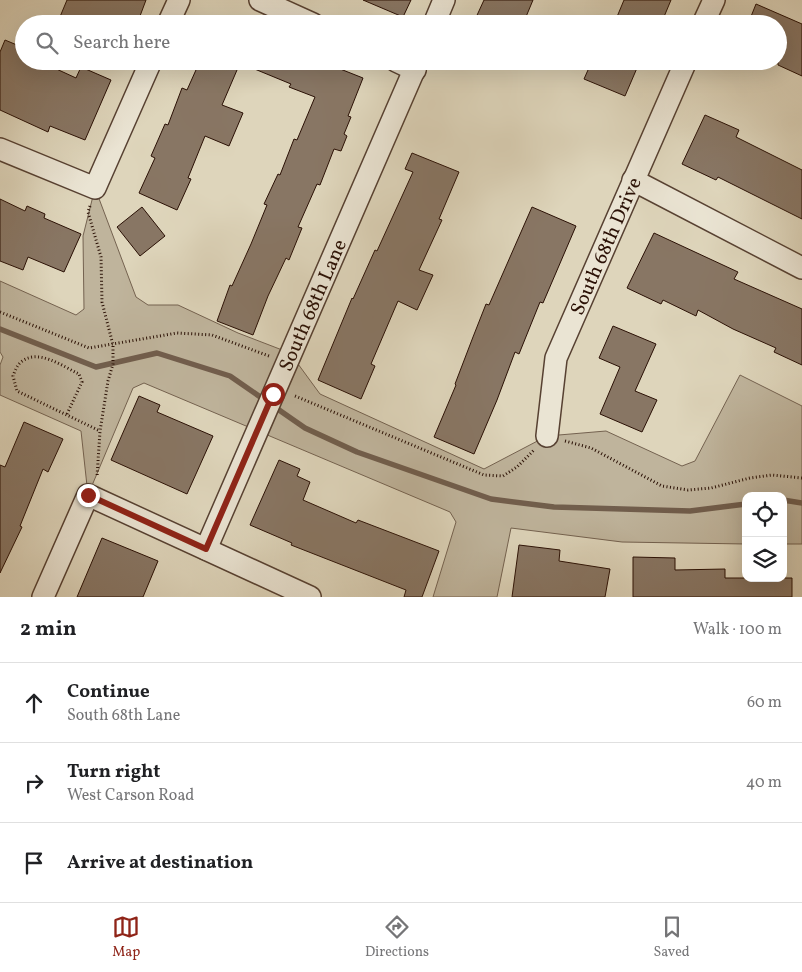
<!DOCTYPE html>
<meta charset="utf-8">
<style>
body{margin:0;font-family:Vollkorn,serif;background:#f6f6f6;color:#202124}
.controls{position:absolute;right:15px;bottom:15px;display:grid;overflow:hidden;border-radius:10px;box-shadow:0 5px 20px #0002}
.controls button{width:45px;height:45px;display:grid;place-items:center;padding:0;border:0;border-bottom:1px solid #e0e0e0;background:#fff;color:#202124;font:25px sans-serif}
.stop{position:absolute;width:15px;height:15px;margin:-11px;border:4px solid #8f2418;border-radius:50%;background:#fff}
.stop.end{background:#8f2418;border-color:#fff;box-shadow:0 1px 5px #0008}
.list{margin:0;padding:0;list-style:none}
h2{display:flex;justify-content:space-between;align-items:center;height:65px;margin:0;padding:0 20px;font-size:21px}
h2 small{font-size:16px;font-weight:400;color:#757577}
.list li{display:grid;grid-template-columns:32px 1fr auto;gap:15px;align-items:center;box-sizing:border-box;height:80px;padding:0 20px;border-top:1px solid #e0e0e0}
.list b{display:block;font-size:19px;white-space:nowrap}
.list p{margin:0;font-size:16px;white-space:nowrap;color:#757577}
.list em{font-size:16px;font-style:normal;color:#757577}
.icon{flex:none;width:28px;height:28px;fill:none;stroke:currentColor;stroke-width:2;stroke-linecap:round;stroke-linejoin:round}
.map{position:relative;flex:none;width:802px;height:597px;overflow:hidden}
.search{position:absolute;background:#fff;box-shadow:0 5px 20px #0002;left:15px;right:15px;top:15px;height:55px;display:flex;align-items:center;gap:12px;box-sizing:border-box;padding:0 18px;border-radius:28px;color:#757577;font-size:19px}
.sheet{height:305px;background:#fff}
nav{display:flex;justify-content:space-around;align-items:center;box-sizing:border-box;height:70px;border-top:1px solid #e0e0e0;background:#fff;font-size:14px;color:#757577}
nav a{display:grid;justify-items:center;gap:2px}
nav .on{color:#8f2418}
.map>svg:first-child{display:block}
</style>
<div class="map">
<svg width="802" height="597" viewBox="0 0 802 597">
<rect width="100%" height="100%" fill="#ded5bb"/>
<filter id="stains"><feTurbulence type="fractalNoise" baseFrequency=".004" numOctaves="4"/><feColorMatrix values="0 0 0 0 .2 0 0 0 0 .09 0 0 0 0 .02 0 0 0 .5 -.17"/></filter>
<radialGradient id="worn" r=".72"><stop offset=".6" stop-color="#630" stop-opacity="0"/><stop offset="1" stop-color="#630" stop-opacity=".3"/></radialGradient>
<!-- green -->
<polygon fill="#bfb49c" stroke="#746250" points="95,188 136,297 148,305 178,305 238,333 290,353 320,394 484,469 547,436 606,431 682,466 695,461 740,375 802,406 802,544 783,544 783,496 746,496 746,544 622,542 511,528 497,597 433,597 456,522 450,512 144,383 133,388 88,495 81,431 0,395 0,365 3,357 0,352 0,281 76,315 84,309 83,236"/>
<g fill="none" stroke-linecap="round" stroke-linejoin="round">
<!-- stream -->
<g stroke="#715e4d" stroke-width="5.5">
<polyline points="0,329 96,367 157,353 230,376 305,428 357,452 491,499 554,507 690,511 746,504"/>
<polyline points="783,500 802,503"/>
</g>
</g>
<!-- building -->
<g fill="#887664" stroke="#2a1005">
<polygon points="67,0 146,0 137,24 57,24"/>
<polygon points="363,0 411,0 403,17"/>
<polygon points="484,0 533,0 523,24 473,24"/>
<polygon points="624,0 671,0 661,24 614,24"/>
<polygon points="756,4 802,24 802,76 778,65 778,24 748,24"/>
<polygon points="5,40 24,48 24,61 39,61 76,78 81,67 111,80 85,140 50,126 48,132 0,110 0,52"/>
<polygon points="200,61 320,61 363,78 348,116 351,117 344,134 347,136 341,151 334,149 320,185 317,184 298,227 302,228 289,260 286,258 268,296 253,335 217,321 230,285 232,286 251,244 267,205 264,204 278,174 280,175 294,139 297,140 315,97 289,87 291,84 240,63 222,105 243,113 229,146 205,136 188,178 191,179 177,210 139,193 155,158 151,156 165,124 168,125 182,88 187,90"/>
<polygon points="592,61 640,61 625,96 584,79"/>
<polygon points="705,115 739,130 736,137 802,170 802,219 718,177 716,180 682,164"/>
<polygon points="412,153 459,172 439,219 442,220 419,270 433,275 417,310 398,301 371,364 375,366 361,399 318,380 352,298 353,299 375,250 377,251 413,172 405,169"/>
<polygon points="0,199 25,211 27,206 45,214 44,218 81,234 64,272 28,257 23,270 0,261"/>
<polygon points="142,207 165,236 140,256 117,227"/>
<polygon points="532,207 576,226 543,303 540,302 519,354 515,352 497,400 474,454 434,437 456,385 455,384 473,337 486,304 489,305"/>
<polygon points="654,233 738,272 734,279 802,309 802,365 774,352 776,348 733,329 698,310 696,316 663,300 661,304 627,288"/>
<polygon points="613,326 656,344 635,391 657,400 642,432 600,414 620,367 599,358"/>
<polygon points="139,396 160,405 157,412 213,436 187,494 111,460"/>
<polygon points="24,422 63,439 48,472 43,469 20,526 22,527 0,573 0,465 5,467"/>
<polygon points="279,460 300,469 297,476 310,482 303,500 356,523 358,520 439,551 422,597 404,597 406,590 291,545 292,543 250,525"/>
<polygon points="102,538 158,561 143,597 77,597"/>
<polygon points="519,545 560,550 559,561 610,569 605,597 512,597"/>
<polygon points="633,557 675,558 675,570 725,569 725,578 792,578 792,597 633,597"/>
</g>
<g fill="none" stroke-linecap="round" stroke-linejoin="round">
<defs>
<g id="minor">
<polyline points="260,0 313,24"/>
<polyline points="168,24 179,0"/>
<polyline points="434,24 444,0"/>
<polyline points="703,24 714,0"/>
<polyline points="396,61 415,70"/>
<polyline points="0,149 95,188 151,61"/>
<polyline points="633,180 802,268"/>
<path id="s1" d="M547 436 556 358 686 61"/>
<path id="s2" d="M206 549 418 61"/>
<polyline points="43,597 88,495 310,597"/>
</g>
</defs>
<!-- minor casing -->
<use href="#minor" stroke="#574132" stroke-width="24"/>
<!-- path -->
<g stroke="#2a1005" stroke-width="3" stroke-dasharray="1 2.5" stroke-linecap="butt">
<polyline points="90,206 88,212 101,257 102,302 113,345 113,364 108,381 100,431 97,477"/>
<polyline points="0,312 89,348 177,333 212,335 269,356"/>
<polyline points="295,396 484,475 503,476 517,467 535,449"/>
<path d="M67 414 82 382 79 374C62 366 38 348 21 362 17 365 15 371 13 376L17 391 100 431"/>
<polyline points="565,441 591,448 662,486 688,490 711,488 750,478 772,475 802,478"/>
</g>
<!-- minor -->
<use href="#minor" stroke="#eae4d3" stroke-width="21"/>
</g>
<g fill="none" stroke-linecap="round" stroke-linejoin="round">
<!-- route -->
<polyline stroke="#8f2418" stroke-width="6" points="88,495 206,549 273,394"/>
</g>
<g text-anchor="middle" stroke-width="5" stroke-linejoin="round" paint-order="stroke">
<!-- street labels -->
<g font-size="20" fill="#2a1005" stroke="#eae4d3">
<text dy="7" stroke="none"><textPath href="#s1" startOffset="201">South 68th Drive</textPath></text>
<text dy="7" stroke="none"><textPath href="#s2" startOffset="266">South 68th Lane</textPath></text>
</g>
</g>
<rect width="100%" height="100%" filter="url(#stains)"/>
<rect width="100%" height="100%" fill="url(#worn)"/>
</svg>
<div class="controls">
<button><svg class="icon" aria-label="locate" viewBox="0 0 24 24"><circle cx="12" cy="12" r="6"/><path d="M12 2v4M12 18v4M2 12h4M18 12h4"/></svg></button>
<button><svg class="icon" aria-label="layers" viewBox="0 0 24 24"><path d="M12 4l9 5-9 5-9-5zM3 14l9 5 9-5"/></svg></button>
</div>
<div class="stop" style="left:273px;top:394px"></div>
<div class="stop end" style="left:88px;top:495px"></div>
<div class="search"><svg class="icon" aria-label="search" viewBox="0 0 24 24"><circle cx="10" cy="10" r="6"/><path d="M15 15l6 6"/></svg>Search here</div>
</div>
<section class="sheet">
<h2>2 min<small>Walk · 100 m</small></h2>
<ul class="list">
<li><svg class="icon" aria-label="ahead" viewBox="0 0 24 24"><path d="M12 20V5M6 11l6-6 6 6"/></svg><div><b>Continue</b><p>South 68th Lane</p></div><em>60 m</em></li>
<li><svg class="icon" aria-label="right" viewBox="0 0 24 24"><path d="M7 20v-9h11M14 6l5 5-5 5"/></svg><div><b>Turn right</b><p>West Carson Road</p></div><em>40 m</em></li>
<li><svg class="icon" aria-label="arrive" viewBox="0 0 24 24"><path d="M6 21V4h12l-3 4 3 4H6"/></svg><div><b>Arrive at destination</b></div></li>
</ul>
</section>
<nav>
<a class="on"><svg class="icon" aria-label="map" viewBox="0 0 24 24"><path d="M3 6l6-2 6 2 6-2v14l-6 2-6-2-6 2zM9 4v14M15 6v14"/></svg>Map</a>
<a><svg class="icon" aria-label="directions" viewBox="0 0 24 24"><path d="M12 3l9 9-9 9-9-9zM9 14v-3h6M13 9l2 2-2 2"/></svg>Directions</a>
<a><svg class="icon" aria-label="saved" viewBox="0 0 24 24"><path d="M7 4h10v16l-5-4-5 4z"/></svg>Saved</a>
</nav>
